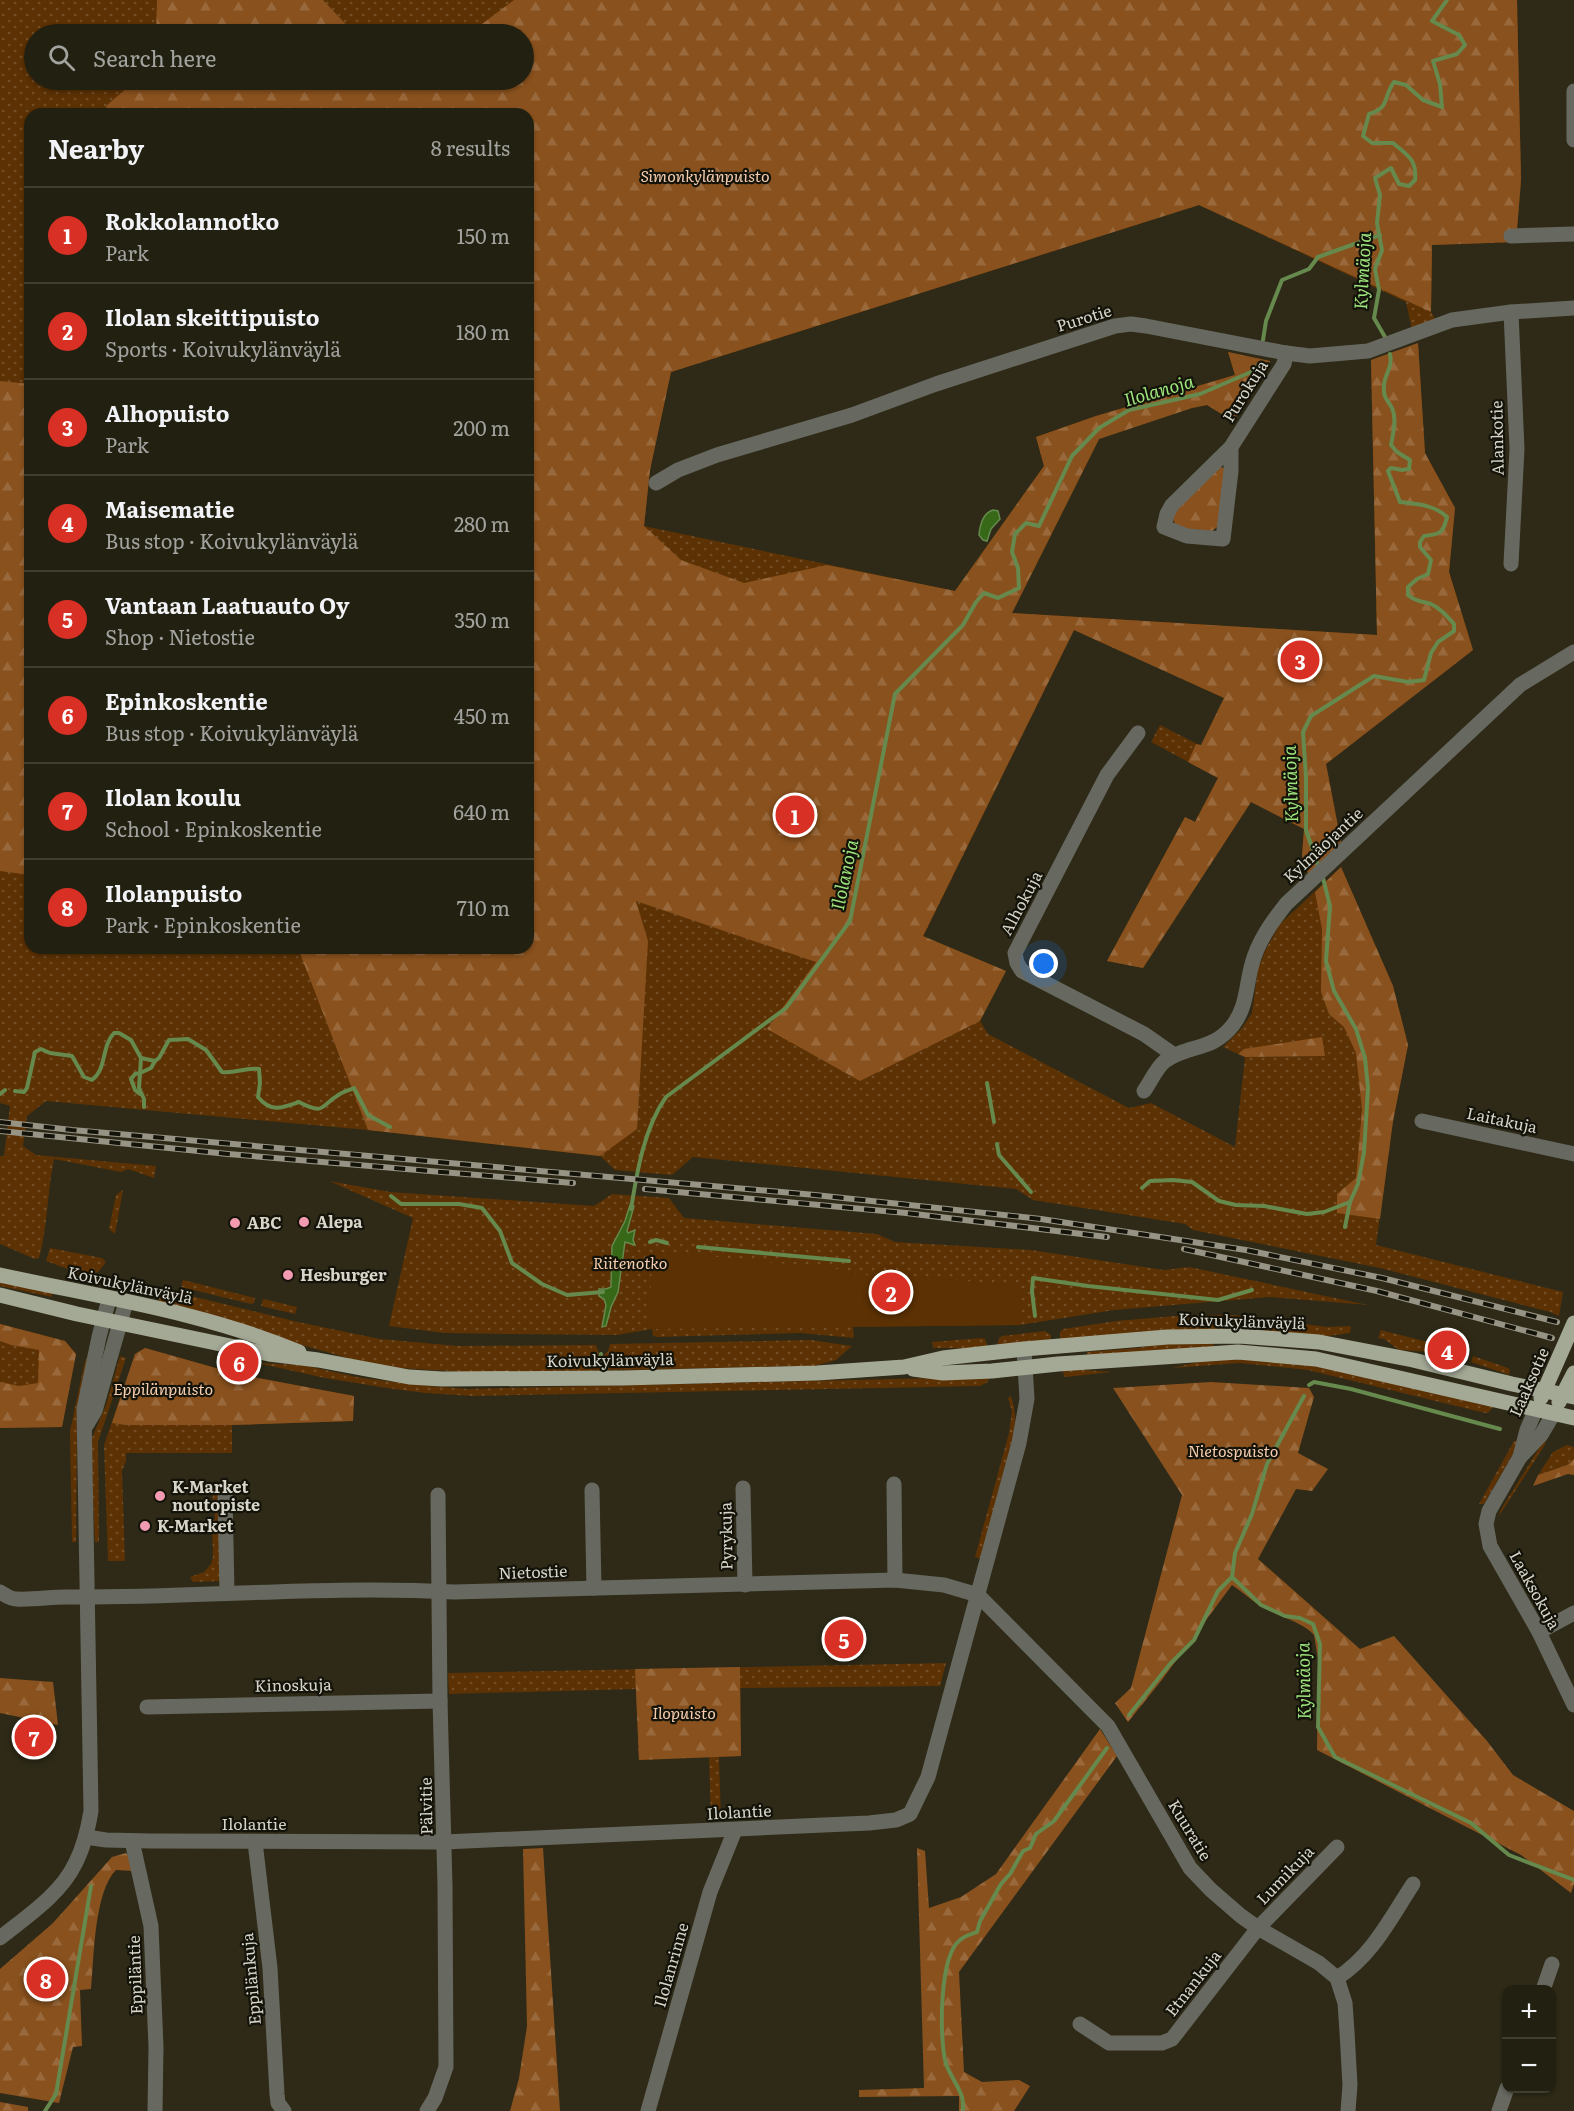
<!DOCTYPE html>
<meta charset="utf-8">
<style>
body{margin:0;font-family:Literata,serif;background:#2e2d1f;color:#f1f3f6}
.controls{position:absolute;right:18px;bottom:18px;display:grid;overflow:hidden;border-radius:12px;box-shadow:0 2px 4px #0004}
.controls button{width:54px;height:54px;display:grid;place-items:center;padding:0;border:0;border-bottom:2px solid #3f3e31;background:#222011;color:#f1f3f6;font:30px sans-serif}
.you{position:absolute;left:1044px;top:964px;width:21px;height:21px;margin:-15px;border:4px solid #fff;border-radius:50%;background:#1a73e8;box-shadow:0 0 0 9px #1a73e833}
.badge{display:grid;place-items:center;width:39px;height:39px;border-radius:50%;background:#d93025;color:#fff;font-size:20px;font-weight:700}
.pin{position:absolute;translate:-50% -50%;border:3px solid #fff;box-shadow:0 2px 6px #0006}
.list{margin:0;padding:0;list-style:none}
h2{display:flex;justify-content:space-between;align-items:center;height:78px;margin:0;padding:0 24px;font-size:26px}
h2 small{font-size:20px;font-weight:400;color:#a2a39f}
.list li{display:grid;grid-template-columns:39px 1fr auto;gap:18px;align-items:center;box-sizing:border-box;height:96px;padding:0 24px;border-top:2px solid #3f3e31}
.list b{display:block;font-size:22px;white-space:nowrap}
.list p{margin:0;font-size:20px;white-space:nowrap;color:#a2a39f}
.list em{font-size:20px;font-style:normal;color:#a2a39f}
.icon{flex:none;width:33px;height:33px;fill:none;stroke:currentColor;stroke-width:2;stroke-linecap:round;stroke-linejoin:round}
.map{position:relative;flex:none;width:1574px;height:2111px;overflow:hidden}
.search{position:absolute;background:#222011;box-shadow:0 2px 4px #0004;left:24px;top:24px;width:510px;height:66px;display:flex;align-items:center;gap:15px;box-sizing:border-box;padding:0 21px;border-radius:33px;color:#a2a39f;font-size:22px}
.panel{position:absolute;background:#222011;box-shadow:0 2px 4px #0004;left:24px;top:108px;width:510px;height:846px;border-radius:18px}
.map>svg:first-child{display:block}
</style>
<div class="map">
<svg width="1574" height="2111" viewBox="0 0 1574 2111">
<defs>
<pattern id="grass-dots" width="8" height="8" patternUnits="userSpaceOnUse" patternTransform="scale(1.5)"><rect width="8" height="8" fill="#5c3103"/><path d="M2 2h.1M6 6h.1" fill="none" stroke="#734e26" stroke-width="1.8" stroke-linecap="round"/></pattern>
<pattern id="forest-firs" width="22" height="20" patternUnits="userSpaceOnUse" patternTransform="scale(1.5)"><rect width="22" height="20" fill="#89511d"/><path d="M5 1l3.5 6h-7zM16 11l3.5 6h-7z" fill="#99693c"/></pattern>
</defs>
<rect width="100%" height="100%" fill="#2e2a17"/>
<!-- grass -->
<g fill="url(#grass-dots)" fill-rule="evenodd">
<path d="M0 0H1517L1521 180 1516 242 1432 245 1431 312 1436 320 1412 330 1406 302 1199 205 671 372 650 470 644 526 955 591 1044 466 1036 437 1096 416 1235 375 1228 352 1270 361 1268 367 1233 421 1207 405 1192 408 1099 439 1012 613 1377 635 1371 360 1418 343 1425 453 1455 508 1449 572 1473 650 1326 764 1341 842 1302 856 1304 829 1251 802 1143 968 1107 961 1185 817 1195 822 1218 778 1151 742 1160 725 1201 746 1224 698 1074 630 923 937 1006 971 980 1021 988 1034 1129 1108 1151 1103 1235 1147 1245 1057 1325 1056 1244 1049 1238 1054 1223 1047 1242 1028 1252 1013 1258 969 1266 949 1280 924 1341 867 1393 986 1408 1045 1393 1121 1376 1245 1563 1292 1559 1316 1550 1312 1380 1268 1193 1230 1185 1224 1033 1200 1016 1189 693 1157 672 1175 615 1170 600 1156 368 1130 46 1101 27 1116 23 1146 36 1155 156 1166 154 1178 128 1169 121 1172 54 1159C47 1192 48 1226 39 1258L35 1259 0 1244V1156H4L10 1106 0 1103ZM34 34H524V80H34ZM30 114H528V948H30Z"/>
<polygon points="329,1181 390,1192 594,1206 612,1194 669,1198 684,1218 877,1234 895,1242 1031,1250 1164,1270 1189,1267 1368,1305 1269,1297 1114,1310 1020,1325 853,1327 854,1338 800,1333 657,1337 653,1336 652,1329 617,1335 514,1334 444,1333 389,1326 413,1218"/>
<polygon points="123,1190 115,1234 109,1229 116,1195"/>
<polygon points="50,1248 102,1258 106,1262 99,1271 89,1277 46,1261"/>
<polygon points="183,1280 255,1298 254,1303 251,1304 181,1287"/>
<polygon points="0,1282 52,1293 52,1297 0,1286"/>
<polygon points="170,1291 298,1322 380,1339 458,1346 596,1345 599,1354 603,1356 608,1351 610,1344 811,1340 852,1346 836,1360 815,1366 481,1373 399,1368 351,1359 158,1304 161,1292"/>
<polygon points="263,1299 297,1307 295,1314 261,1306"/>
<polygon points="1187,1315 1234,1315 1327,1327 1351,1326 1350,1333 1321,1337 1060,1340 1060,1332 1063,1329 1116,1321"/>
<polygon points="0,1324 65,1341 76,1354 62,1427 0,1428"/>
<polygon points="1381,1330 1435,1344 1432,1352 1399,1350 1384,1339 1378,1338"/>
<polygon points="1045,1331 1051,1335 1051,1340 997,1346 999,1338 1002,1336"/>
<polygon points="982,1338 985,1339 988,1348 933,1348 932,1342"/>
<polygon points="1213,1342 1214,1348 1087,1357 1087,1352 1138,1348 1159,1344"/>
<polygon points="145,1348 237,1374 354,1396 353,1421 232,1425 232,1453 126,1453 126,1461 122,1471 125,1561 108,1561 104,1445 135,1354"/>
<polygon points="120,1356 126,1358 98,1442 99,1542 95,1542 91,1460 92,1438 106,1405"/>
<polygon points="1473,1356 1508,1368 1510,1370 1509,1375 1471,1362"/>
<polygon points="87,1358 77,1432 76,1542 72,1542 70,1431 85,1361"/>
<polygon points="1223,1359 1296,1361 1493,1407 1488,1413 1485,1413 1308,1370 1240,1363 1172,1368 1202,1361"/>
<polygon points="257,1363 302,1365 362,1378 429,1386 468,1389 981,1377 989,1378 988,1382 980,1386 472,1396 425,1393 387,1388 325,1378"/>
<polygon points="1070,1369 1112,1372 1066,1377 1064,1376 1063,1372"/>
<polygon points="1011,1396 1014,1407 1016,1425 981,1559 975,1557 1009,1433 1012,1411 1008,1398"/>
<polygon points="1514,1441 1517,1441 1515,1450 1484,1504 1479,1504"/>
<polygon points="1543,1442 1546,1443 1499,1516 1500,1511"/>
<polygon points="1567,1445 1574,1447 1574,1459 1567,1465 1538,1475 1553,1452"/>
<polygon points="218,1491 220,1581 193,1582 190,1577 204,1572 211,1564 213,1557 212,1520 215,1519 214,1509 212,1509 213,1492"/>
<polygon points="946,1663 940,1686 739,1688 741,1756 719,1757 721,1820 711,1820 709,1757 639,1760 636,1689 449,1694 448,1673"/>
</g>
<!-- forest -->
<g fill="url(#forest-firs)">
<polygon points="157,0 323,0 355,34 156,34"/>
<polygon points="514,0 1517,0 1521,180 1516,242 1432,245 1431,312 1199,205 671,372 650,470 644,526 681,560 744,583 827,565 955,591 1044,466 1036,437 1096,416 1235,375 1228,352 1270,361 1268,367 1233,421 1207,405 1192,408 1099,439 1012,613 1377,635 1371,360 1418,343 1425,453 1455,508 1449,572 1473,650 1326,764 1341,842 1308,874 1302,856 1304,829 1251,802 1143,968 1107,961 1185,817 1195,822 1218,778 1188,762 1196,744 1201,745 1224,698 1074,630 923,936 1006,971 980,1021 860,1081 767,1029 816,962 636,901 648,941 637,1129 600,1156 368,1130 298,948 528,948 528,114 109,114 106,106 136,80 524,80 524,34 376,34 478,27"/>
<polygon points="0,381 30,384 30,875 0,871"/>
<polygon points="1219,467 1225,468 1221,524 1212,531 1178,528 1173,520 1175,511"/>
<polygon points="1341,867 1393,986 1408,1045 1393,1121 1380,1219 1337,1213 1337,1194 1356,1178 1362,1110 1356,1053 1344,1027 1329,1014 1321,992 1322,929 1315,892"/>
<polygon points="1322,1037 1325,1056 1245,1057 1238,1054 1244,1049"/>
<polygon points="0,1324 65,1341 76,1354 62,1427 0,1428 0,1382 19,1386 38,1383 39,1350 11,1345 0,1341"/>
<polygon points="145,1348 237,1374 354,1396 353,1421 232,1425 125,1425 112,1423 135,1354"/>
<path d="M1211 1382 1309 1388 1314 1397 1298 1453 1328 1469 1312 1491 1296 1489 1258 1559 1360 1649 1394 1636 1487 1741 1513 1775 1574 1811V1884L1571 1893 1521 1855 1317 1750 1318 1659 1314 1635C1303 1622 1275 1615 1259 1605 1250 1599 1241 1591 1232 1585L1161 1681 1128 1722 1115 1703 1131 1688 1182 1495 1113 1388Z"/>
<polygon points="1574,1459 1574,1475 1568,1474 1533,1486 1538,1475 1567,1465"/>
<polygon points="740,1667 741,1756 639,1760 635,1669"/>
<polygon points="0,1678 53,1682 58,1725 0,1713"/>
<polygon points="1100,1729 1117,1756 959,1972 964,2072 982,2082 1019,2080 1030,2086 1014,2111 959,2111 959,2096 859,2097 859,2090 924,2088 917,1848 925,1851 929,1908 961,1897 996,1874"/>
<polygon points="543,1848 560,2111 510,2111 519,2078 527,2026 523,1849"/>
<path d="M126 1853 132 1860 134 1871 116 1870C94 1892 94 1958 91 1989L80 1990 82 2046 73 2047 59 2103 0 2093V1969L53 1923 112 1857Z"/>
<polygon points="0,2102 28,2107 28,2111 0,2111"/>
</g>
<!-- garden -->
<polygon fill="#5c3103" points="653,1252 689,1254 846,1270 859,1276 877,1274 901,1275 1019,1286 1020,1325 648,1329"/>
<!-- water -->
<g fill="#366818" stroke="#66894d" stroke-width="1.5">
<path d="M993 510 998 511 1000 519 991 529 987 541 983 540 979 535C980 524 983 513 993 510Z"/>
<polygon points="630,1205 634,1206 627,1231 628,1233 635,1230 633,1240 635,1245 625,1242 618,1292 611,1307 606,1326 602,1327 606,1305 604,1299 599,1296 599,1289 606,1289 611,1287 612,1246 625,1221"/>
</g>
<g fill="none" stroke-linecap="round" stroke-linejoin="round">
<!-- stream -->
<g stroke="#66894d" stroke-width="4">
<path d="M1385 337 1374 318 1379 290 1375 269 1382 250 1377 223 1380 195 1375 178 1391 168 1399 184 1409 186 1415 180C1417 159 1407 155 1393 143H1372L1363 136 1369 114C1390 108 1383 97 1394 82L1406 85 1423 100 1442 107 1440 84 1433 61 1457 54 1465 45 1459 35 1432 21 1447 0"/>
<polyline points="1263,340 1266,321 1282,280 1309,269 1318,257 1380,235"/>
<path d="M1318 865 1306 830V777L1303 732 1311 716 1374 676 1408 682 1424 680 1431 653 1438 642 1454 631V624C1447 616 1440 608 1431 604 1422 601 1416 602 1408 595V587L1417 579 1428 574 1431 560 1420 547V542L1424 536C1440 534 1443 534 1447 517 1435 505 1416 504 1400 502L1388 471 1391 468 1402 470 1409 469 1410 460 1397 452 1391 445C1393 434 1397 419 1392 408 1387 399 1383 398 1384 386 1384 374 1393 369 1390 354"/>
<polyline points="1323,878 1330,906 1326,961 1334,991 1356,1029 1365,1058 1368,1088 1364,1152 1358,1184 1350,1202 1345,1227"/>
<polyline points="987,1083 994,1122"/>
<path d="M15 1091 24 1092 27 1088 35 1052 41 1049 50 1053 72 1056 84 1077 92 1080C107 1069 101 1047 114 1033H119L131 1040 141 1058 155 1061 159 1058 169 1040 188 1039 206 1050 222 1072C235 1074 245 1067 259 1069L260 1083 258 1097C271 1113 282 1108 299 1102 326 1116 319 1106 340 1094 344 1091 350 1090 354 1088L368 1115 390 1127"/>
<polyline points="0,1094 5,1090"/>
<polyline points="140,1094 135,1090 131,1079 135,1074 140,1073 141,1058"/>
<polyline points="144,1107 144,1099 139,1088 140,1073 151,1068 155,1061"/>
<polyline points="997,1144 999,1155 1031,1192"/>
<polyline points="1142,1188 1150,1181 1173,1180 1192,1182 1219,1201 1236,1205 1264,1206 1307,1214 1324,1212 1350,1202"/>
<polyline points="391,1196 401,1204 459,1204 482,1208 500,1231 512,1263 542,1284 567,1295 603,1292"/>
<path d="M631 1209C637 1172 644 1128 666 1097L786 1008 850 921 895 694 963 625 976 602 984 593 998 598 1019 588 1018 568 1012 552 1015 534 1026 523 1039 526 1072 456 1099 428 1129 410 1200 394 1251 372 1258 365"/>
<polyline points="650,1242 656,1240 667,1243"/>
<polyline points="698,1247 849,1261"/>
<polyline points="1035,1316 1032,1291 1033,1278 1088,1286 1218,1300 1252,1290"/>
<polyline points="599,1364 601,1354"/>
<polyline points="1309,1385 1314,1382 1351,1389 1500,1429"/>
<polyline points="1304,1396 1267,1464 1252,1514 1235,1553 1232,1577 1261,1605 1285,1616 1300,1618 1313,1624 1320,1644 1318,1727 1335,1757 1471,1823 1509,1855 1574,1880"/>
<polyline points="1129,1715 1170,1664 1194,1640 1218,1591 1232,1577"/>
<polyline points="45,2111 56,2094 91,1886"/>
<path d="M963 2111C963 2107 963 2101 962 2097 959 2087 950 2075 946 2064 939 2039 939 1956 960 1940 964 1936 971 1934 977 1932L980 1921 1001 1884 1010 1874 1023 1851 1030 1848 1036 1834 1054 1821 1107 1748"/>
</g>
<!-- minor -->
<g stroke="#676960" stroke-width="15">
<polyline points="1574,91 1574,140"/>
<polyline points="1511,236 1574,234"/>
<polyline points="1511,312 1517,449 1511,564"/>
<polyline points="1231,447 1231,471 1223,539 1187,536 1164,527 1167,514 1172,505 1231,447 1284,364 1286,353"/>
<polyline points="656,483 678,470 717,455 852,415 936,384 1115,326 1131,324 1146,326 1286,353 1310,356 1368,351 1452,320 1511,312 1574,308"/>
<polyline points="1138,733 1107,775 1015,953 1017,963 1022,971 1144,1034 1174,1055"/>
<path d="M1144 1091C1151 1081 1157 1067 1165 1061 1188 1044 1212 1052 1233 1025 1247 1007 1246 985 1252 964 1258 941 1272 922 1286 904L1520 685 1574 652"/>
<polyline points="1422,1121 1574,1154"/>
<polyline points="1554,1413 1541,1435 1520,1457 1489,1511 1486,1524 1490,1546 1539,1632 1574,1705"/>
<polyline points="86,1426 95,1411 126,1302"/>
<polyline points="1520,1457 1527,1430 1536,1409"/>
<polyline points="894,1484 895,1580"/>
<polyline points="743,1488 745,1585"/>
<polyline points="592,1490 594,1588"/>
<polyline points="225,1495 227,1593"/>
<path d="M0 1592C5 1595 10 1599 16 1599 33 1600 50 1597 66 1597 196 1598 325 1585 454 1592L895 1580 944 1585 978 1595 1108 1726 1190 1868 1211 1890 1241 1916 1258 1928 1319 1963 1337 1978 1345 2003 1347 2032 1350 2085 1348 2111"/>
<polyline points="1539,1632 1574,1613"/>
<polyline points="147,1707 440,1701"/>
<polyline points="86,1837 106,1840 151,1841 444,1842 869,1823 896,1820 910,1814 928,1777 1019,1443 1027,1399 1024,1349"/>
<polyline points="132,1841 151,1926 156,2047 155,2111"/>
<polyline points="255,1842 270,1968 277,2094 278,2103 284,2111"/>
<path d="M0 1938C26 1917 60 1895 75 1864 84 1847 88 1829 91 1811L84 1409 99 1337 109 1299"/>
<path d="M1337 1978C1372 1956 1390 1919 1413 1884"/>
<polyline points="1543,1990 1552,1964"/>
<polyline points="1080,2024 1109,2043 1162,2043 1172,2039 1258,1928 1337,1847"/>
<polyline points="427,2111 435,2098 446,2067 445,1885 440,1701 438,1495"/>
<polyline points="648,2111 710,1892 735,1830"/>
<polyline points="1499,2111 1507,2088"/>
</g>
<!-- major -->
<g stroke="#a4a996" stroke-width="15">
<path d="M0 1275C100 1297 204 1312 299 1352"/>
<polyline points="0,1295 77,1314 269,1354 318,1360 409,1377 442,1379 623,1378 817,1373 904,1367 943,1358 1024,1349 1167,1337 1239,1336 1319,1342 1413,1360 1512,1384 1574,1397"/>
<polyline points="913,1369 943,1373 992,1371 1058,1364 1238,1352 1316,1359 1574,1418"/>
<polyline points="1541,1398 1574,1323"/>
<polyline points="1559,1402 1574,1373"/>
</g>
<defs>
<g id="rail">
<polyline points="0,1122 72,1130 815,1195 1041,1219 1246,1250 1382,1278 1557,1322"/>
<polyline points="0,1131 228,1154 573,1183"/>
<polyline points="645,1189 906,1213 1107,1237"/>
<polyline points="1184,1249 1377,1291 1552,1338"/>
</g>
</defs>
<!-- rail casing -->
<use href="#rail" stroke="#979486" stroke-width="6"/>
<!-- rail -->
<use href="#rail" stroke="#14130a" stroke-width="4" stroke-dasharray="11" stroke-linecap="butt"/>
</g>
<!-- markers -->
<g fill="#f19ab0" stroke="#14130a" stroke-width="2">
<circle cx="304" cy="1222" r="6"/>
<circle cx="235" cy="1223" r="6"/>
<circle cx="288" cy="1275" r="6"/>
<circle cx="160" cy="1496" r="6"/>
<circle cx="145" cy="1526" r="6"/>
</g>
<g text-anchor="middle" stroke-width="4.5" stroke-linejoin="round" paint-order="stroke">
<!-- park labels -->
<g font-size="16" font-style="italic" fill="#f5cdae" stroke="#14130a">
<text x="705" y="182">Simonkylänpuisto</text>
<text x="630" y="1269">Riitenotko</text>
<text x="163" y="1395">Eppilänpuisto</text>
<text x="1233" y="1457">Nietospuisto</text>
<text x="684" y="1719">Ilopuisto</text>
</g>
<!-- street labels -->
<g font-size="16" fill="#d7d5c9" stroke="#14130a">
<text transform="translate(1084 318) rotate(-17)" y="6">Purotie</text>
<text transform="translate(1245 391) rotate(-58)" y="6">Purokuja</text>
<text transform="translate(1497 438) rotate(-91)" y="6">Alankotie</text>
<text transform="translate(1323 845) rotate(-43)" y="6">Kylmäojantie</text>
<text transform="translate(1021 903) rotate(-62)" y="6">Alhokuja</text>
<text transform="translate(1502 1120) rotate(12)" y="6">Laitakuja</text>
<text transform="translate(130 1285) rotate(12)" y="6">Koivukylänväylä</text>
<text transform="translate(1242 1321) rotate(2)" y="6">Koivukylänväylä</text>
<text transform="translate(610 1360) rotate(-1)" y="6">Koivukylänväylä</text>
<text transform="translate(1529 1382) rotate(-66)" y="6">Laaksotie</text>
<text transform="translate(726 1536) rotate(-91)" y="6">Pyrykuja</text>
<text transform="translate(533 1572) rotate(-2)" y="6">Nietostie</text>
<text transform="translate(1535 1590) rotate(61)" y="6">Laaksokuja</text>
<text transform="translate(293 1685) rotate(-1)" y="6">Kinoskuja</text>
<text transform="translate(426 1806) rotate(-91)" y="6">Pälvitie</text>
<text transform="translate(739 1812) rotate(-3)" y="6">Ilolantie</text>
<text x="254" y="1830">Ilolantie</text>
<text transform="translate(1190 1830) rotate(59)" y="6">Kuuratie</text>
<text transform="translate(1285 1875) rotate(-46)" y="6">Lumikuja</text>
<text transform="translate(671 1965) rotate(-74)" y="6">Ilolanrinne</text>
<text transform="translate(135 1975) rotate(-92)" y="6">Eppiläntie</text>
<text transform="translate(251 1979) rotate(-95)" y="6">Eppilänkuja</text>
<text transform="translate(1193 1983) rotate(-52)" y="6">Etnankuja</text>
</g>
<!-- poi labels -->
<g font-size="16" font-weight="bold" fill="#d7d5c9" stroke="#14130a" text-anchor="start">
<text x="316" y="1228">Alepa</text>
<text x="247" y="1229">ABC</text>
<text x="300" y="1281">Hesburger</text>
<text x="172" y="1493">K-Market<tspan x="172" dy="18">noutopiste</tspan></text>
<text x="157" y="1532">K-Market</text>
</g>
<!-- water labels -->
<g font-size="18" font-style="italic" fill="#9de47d" stroke="#14130a">
<text transform="translate(1363 271) rotate(-87)" y="6">Kylmäoja</text>
<text transform="translate(1159 391) rotate(-16)" y="6">Ilolanoja</text>
<text transform="translate(1291 784) rotate(-92)" y="6">Kylmäoja</text>
<text transform="translate(845 875) rotate(-78)" y="6">Ilolanoja</text>
<text transform="translate(1304 1681) rotate(-91)" y="6">Kylmäoja</text>
</g>
</g>
</svg>
<div class="controls">
<button>+</button>
<button>−</button>
</div>
<div class="you"></div>
<div class="pin badge" style="left:795px;top:815px">1</div>
<div class="pin badge" style="left:891px;top:1292px">2</div>
<div class="pin badge" style="left:1300px;top:660px">3</div>
<div class="pin badge" style="left:1447px;top:1350px">4</div>
<div class="pin badge" style="left:844px;top:1639px">5</div>
<div class="pin badge" style="left:239px;top:1362px">6</div>
<div class="pin badge" style="left:34px;top:1737px">7</div>
<div class="pin badge" style="left:46px;top:1979px">8</div>
<div class="search"><svg class="icon" aria-label="search" viewBox="0 0 24 24"><circle cx="10" cy="10" r="6"/><path d="M15 15l6 6"/></svg>Search here</div>
<section class="panel">
<h2>Nearby<small>8 results</small></h2>
<ul class="list">
<li><span class="badge">1</span><div><b>Rokkolannotko</b><p>Park</p></div><em>150 m</em></li>
<li><span class="badge">2</span><div><b>Ilolan skeittipuisto</b><p>Sports · Koivukylänväylä</p></div><em>180 m</em></li>
<li><span class="badge">3</span><div><b>Alhopuisto</b><p>Park</p></div><em>200 m</em></li>
<li><span class="badge">4</span><div><b>Maisematie</b><p>Bus stop · Koivukylänväylä</p></div><em>280 m</em></li>
<li><span class="badge">5</span><div><b>Vantaan Laatuauto Oy</b><p>Shop · Nietostie</p></div><em>350 m</em></li>
<li><span class="badge">6</span><div><b>Epinkoskentie</b><p>Bus stop · Koivukylänväylä</p></div><em>450 m</em></li>
<li><span class="badge">7</span><div><b>Ilolan koulu</b><p>School · Epinkoskentie</p></div><em>640 m</em></li>
<li><span class="badge">8</span><div><b>Ilolanpuisto</b><p>Park · Epinkoskentie</p></div><em>710 m</em></li>
</ul>
</section>
</div>
